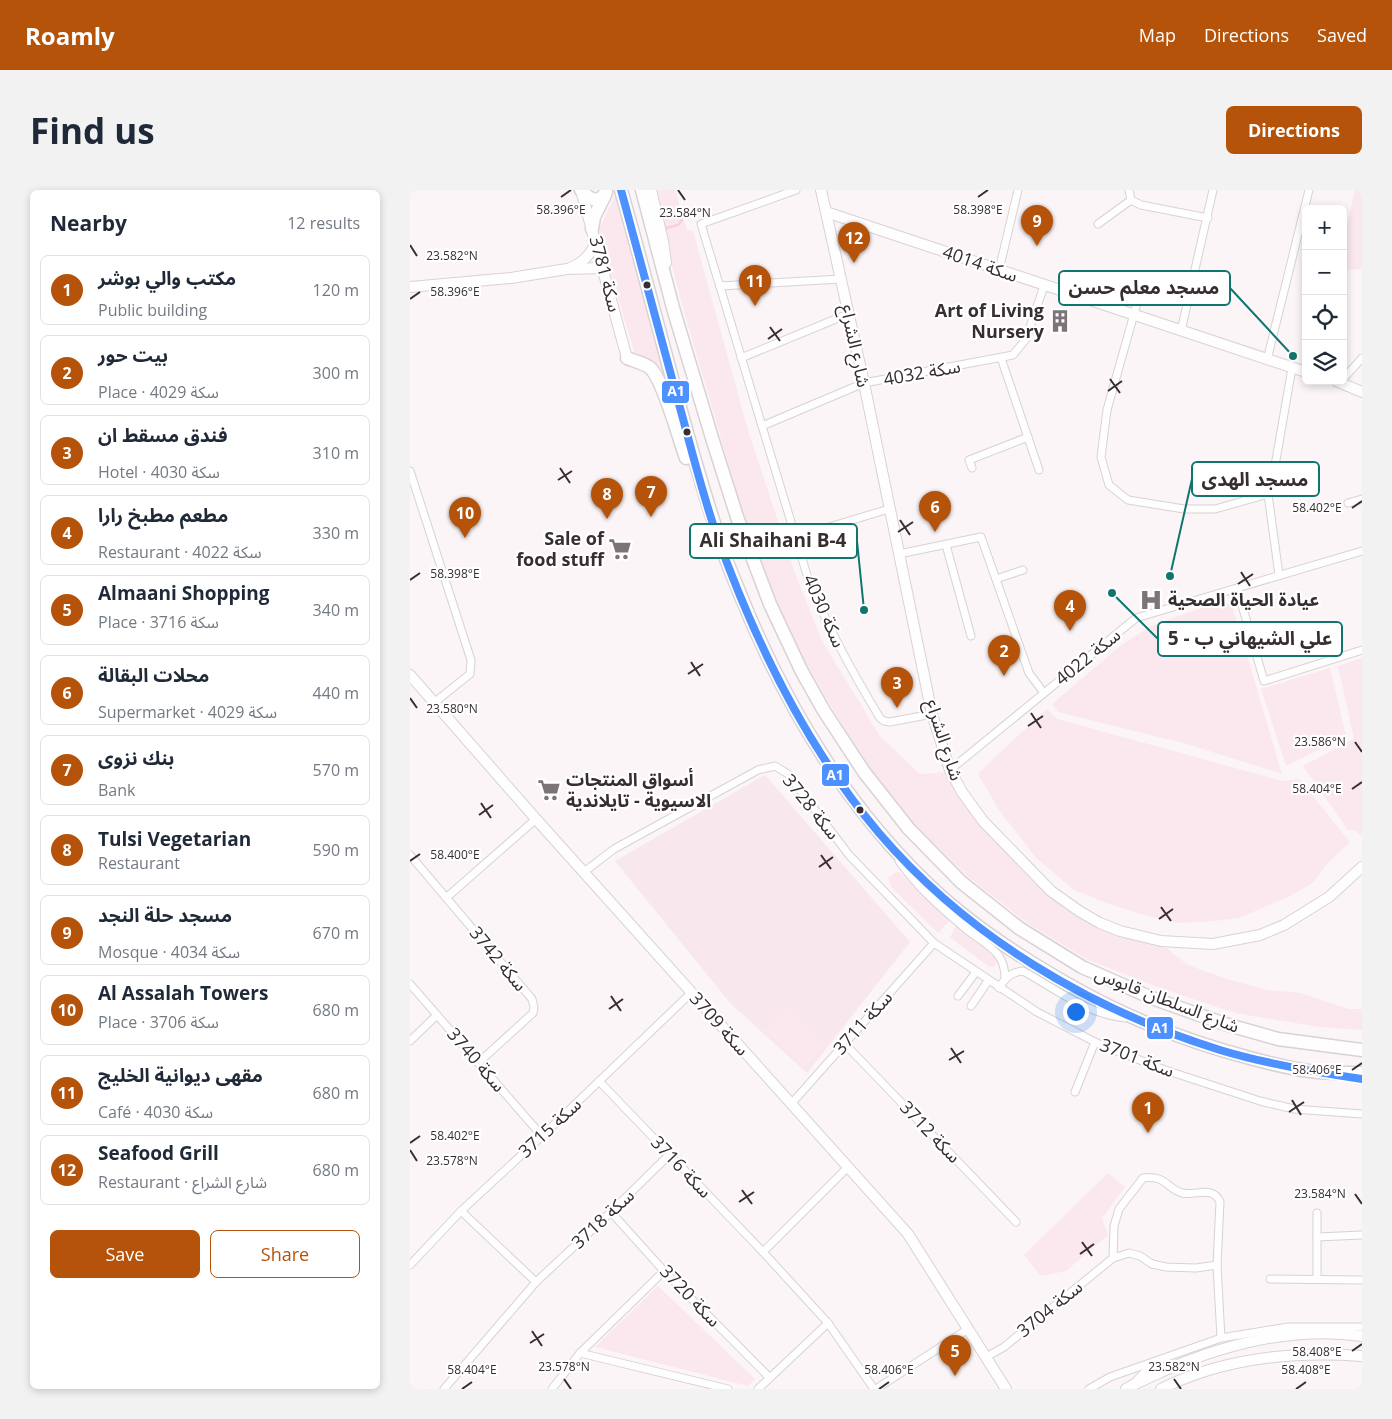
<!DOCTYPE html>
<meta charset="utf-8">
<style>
body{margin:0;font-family:"Open Sans","Noto Sans Arabic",sans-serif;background:#f2f2f3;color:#1f2937}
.controls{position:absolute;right:15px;top:15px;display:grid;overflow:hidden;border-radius:8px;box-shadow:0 2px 8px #0003}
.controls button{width:45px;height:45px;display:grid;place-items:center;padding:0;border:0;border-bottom:1px solid #e0e1e3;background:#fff;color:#1f2937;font:25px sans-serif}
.you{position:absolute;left:665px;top:821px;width:18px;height:18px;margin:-12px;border:4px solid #fff;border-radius:50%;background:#1a73e8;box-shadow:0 0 0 8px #1a73e833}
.badge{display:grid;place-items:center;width:32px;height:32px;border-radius:50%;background:#b45309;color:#fff;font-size:16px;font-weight:700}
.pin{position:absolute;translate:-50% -41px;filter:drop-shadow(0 1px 2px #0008)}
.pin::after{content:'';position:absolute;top:26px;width:18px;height:15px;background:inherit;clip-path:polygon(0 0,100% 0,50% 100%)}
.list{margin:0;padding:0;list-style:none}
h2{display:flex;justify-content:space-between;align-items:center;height:65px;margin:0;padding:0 20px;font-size:21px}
h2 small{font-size:16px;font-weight:400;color:#747a83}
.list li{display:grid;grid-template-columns:32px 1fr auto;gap:15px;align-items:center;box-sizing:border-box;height:70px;margin:0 10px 10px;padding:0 10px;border:1px solid #e0e1e3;border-radius:8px}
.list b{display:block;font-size:19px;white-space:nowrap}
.list p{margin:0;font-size:16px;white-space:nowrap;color:#747a83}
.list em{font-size:16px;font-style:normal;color:#747a83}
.actions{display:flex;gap:10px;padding:15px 20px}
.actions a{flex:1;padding:11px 0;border:1px solid #b45309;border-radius:8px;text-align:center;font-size:18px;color:#b45309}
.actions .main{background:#b45309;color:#fff}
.icon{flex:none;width:28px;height:28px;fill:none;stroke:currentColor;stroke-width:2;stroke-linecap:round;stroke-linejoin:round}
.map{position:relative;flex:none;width:952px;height:1199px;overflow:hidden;border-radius:8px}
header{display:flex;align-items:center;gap:30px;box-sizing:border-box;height:70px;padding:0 25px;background:#b45309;color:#fff}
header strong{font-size:24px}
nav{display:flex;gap:28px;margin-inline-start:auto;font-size:18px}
.intro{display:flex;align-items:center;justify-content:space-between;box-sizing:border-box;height:120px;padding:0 30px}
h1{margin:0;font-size:35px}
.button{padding:12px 22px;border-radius:8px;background:#b45309;color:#fff;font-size:18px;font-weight:700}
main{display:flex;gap:30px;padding:0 30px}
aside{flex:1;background:#fff;border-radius:8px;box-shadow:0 2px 8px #0003}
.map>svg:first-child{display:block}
</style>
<header>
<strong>Roamly</strong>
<nav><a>Map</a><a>Directions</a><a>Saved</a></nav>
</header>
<div class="intro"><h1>Find us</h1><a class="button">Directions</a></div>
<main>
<aside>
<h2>Nearby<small>12 results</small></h2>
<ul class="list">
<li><span class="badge">1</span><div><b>مكتب والي بوشر</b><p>Public building</p></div><em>120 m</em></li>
<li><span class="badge">2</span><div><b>بيت حور</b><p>Place · سكة 4029</p></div><em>300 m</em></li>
<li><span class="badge">3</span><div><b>فندق مسقط ان</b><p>Hotel · سكة 4030</p></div><em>310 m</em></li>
<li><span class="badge">4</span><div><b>مطعم مطبخ رارا</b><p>Restaurant · سكة 4022</p></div><em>330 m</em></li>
<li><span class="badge">5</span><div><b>Almaani Shopping</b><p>Place · سكة 3716</p></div><em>340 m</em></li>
<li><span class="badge">6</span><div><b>محلات البقالة</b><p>Supermarket · سكة 4029</p></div><em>440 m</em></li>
<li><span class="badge">7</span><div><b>بنك نزوى</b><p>Bank</p></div><em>570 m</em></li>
<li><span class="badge">8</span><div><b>Tulsi Vegetarian</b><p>Restaurant</p></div><em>590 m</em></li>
<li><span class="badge">9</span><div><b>مسجد حلة النجد</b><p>Mosque · سكة 4034</p></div><em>670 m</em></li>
<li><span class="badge">10</span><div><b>Al Assalah Towers</b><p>Place · سكة 3706</p></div><em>680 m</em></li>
<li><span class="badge">11</span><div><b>مقهى ديوانية الخليج</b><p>Café · سكة 4030</p></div><em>680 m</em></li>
<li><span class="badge">12</span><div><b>Seafood Grill</b><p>Restaurant · شارع الشراع</p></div><em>680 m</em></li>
</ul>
<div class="actions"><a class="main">Save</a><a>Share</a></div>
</aside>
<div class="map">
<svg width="952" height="1199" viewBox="0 0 952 1199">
<rect width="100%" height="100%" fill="#fbf5f7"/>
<!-- built -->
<polygon fill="#f8e7ec" points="355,585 500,752 397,883 321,814 205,671"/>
<!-- green -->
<g fill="#fbe8ee">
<polygon points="244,0 265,0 277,40 283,41 338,240 386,386 412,451 470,546 510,584 538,582 549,604 667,723 751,754 778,775 820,790 858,800 891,803 938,819 952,819 952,840 909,837 825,823 750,798 676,769 616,732 557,686 508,638 463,583 425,523 385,454 338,341 273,118 255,50"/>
<polygon points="945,0 952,0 952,79 936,80 933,54"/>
<polygon points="206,4 254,181 225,164 188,41"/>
<polygon points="811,411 822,415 872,584 777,554 648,522 642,514 710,456 741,436"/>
<polygon points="952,468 952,646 944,640 938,640 893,576 944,549 928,476"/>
<polygon points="920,478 936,546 876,576 851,499"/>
<path d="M637 519 647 529 873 591 889 589 940 652 916 675 903 693 880 706 829 728 804 731 770 733 737 726 699 714 664 700 626 668 589 620 568 584C590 561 614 541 637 519Z"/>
<polygon points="488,681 540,730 528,743 481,697 478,688"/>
<polygon points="547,735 584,765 587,773 584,777 579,777 540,747"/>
<polygon points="375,815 417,853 395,878 353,840"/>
<polygon points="698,983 715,997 692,1028 698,1045 656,1081 631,1086 614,1065"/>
<polygon points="248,1096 345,1189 338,1196 185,1157"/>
</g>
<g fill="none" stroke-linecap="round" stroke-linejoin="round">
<!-- stream -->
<polyline stroke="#f9d1de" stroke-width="2.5" points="256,38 268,35 272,30"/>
<defs>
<g id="street">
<path d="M386 0 291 34 397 385C416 435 442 482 470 528L474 531 480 532 522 524"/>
<polyline points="719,0 721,10 731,15 798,28"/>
<polyline points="688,34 721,10"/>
<polyline points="589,80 608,0"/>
<polyline points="733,92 697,220 691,267 699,295 718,310 774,319 805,319 858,304"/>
<polyline points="310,96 431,89"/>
<polyline points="771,141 803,0"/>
<polyline points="331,168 438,124"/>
<polyline points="591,168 629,280"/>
<polyline points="857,170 899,0"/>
<polyline points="933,189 952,168"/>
<polyline points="352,236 454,193 603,165 616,149 634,96"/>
<polyline points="562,278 559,270 618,247"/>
<polyline points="0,281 61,470 60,484 25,512"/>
<polyline points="938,313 952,309"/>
<polyline points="386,347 479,319"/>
<polyline points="536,355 561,446"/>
<polyline points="489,364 571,347 619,483 634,503"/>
<polyline points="869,385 858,304 866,270 882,178"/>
<polyline points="586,389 613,380"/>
<polyline points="827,398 854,491 952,460"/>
<polyline points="540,580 726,428 952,361"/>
<polyline points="0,665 122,809 124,817 123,823 68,873"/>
<path d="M489 671C508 698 531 718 556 739 567 748 581 755 589 766 594 774 595 780 595 788"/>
<polyline points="174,682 204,659 348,580 365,576 378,584 439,665 524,753 627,822 689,854 755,880 850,911 884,919 952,924"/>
<polyline points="36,708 126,629"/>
<polyline points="0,794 132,946"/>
<path d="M589 798C595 788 601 782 613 781 646 799 676 824 715 828"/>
<polyline points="548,806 566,782"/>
<polyline points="561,816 578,791"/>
<polyline points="0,851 27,825"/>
<polyline points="434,853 606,1032"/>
<polyline points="189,891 353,1062 418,1133 464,1199"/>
<polyline points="665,902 685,852"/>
<polyline points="382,913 524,753"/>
<polyline points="51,1021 126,1092"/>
<polyline points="201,1022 254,1081 360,1188"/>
<polyline points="907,1023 907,1089"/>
<polyline points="907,1047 952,1045"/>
<polyline points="353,1062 438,977"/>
<path d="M703 1068 704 1036 709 1019 733 988C756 985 756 998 772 1003 786 1006 803 995 810 1012L807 1075 811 1148"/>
<polyline points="0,1075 51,1021 132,946 281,803"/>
<polyline points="860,1089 952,1090"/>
<polyline points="170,1163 318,1199"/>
<polyline points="576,1167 594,1157 703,1068 719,1063 730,1066 742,1074 756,1077 786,1078 807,1075"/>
<polyline points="726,1191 744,1172"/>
<polyline points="34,1199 126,1092 201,1022 259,965"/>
<polyline points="142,1199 170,1163 254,1081"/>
<polyline points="348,1199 418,1133"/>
<polyline points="466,1199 558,1139"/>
<polyline points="679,1199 700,1187 811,1148 878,1137 952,1137"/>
</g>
<g id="secondary">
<polyline points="171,0 217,168"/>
<polyline points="241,0 253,51 256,73"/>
<polyline points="411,0 454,193 522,524 540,580 552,602 573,631 641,701 669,721 690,733 710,741 751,751 803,754 850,745 874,735 919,707 952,677"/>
<polyline points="416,22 896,182"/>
<path d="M160 78C173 73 180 65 186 53"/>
<polyline points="0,97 101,88 157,79 193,78"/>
<polyline points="926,191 952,202"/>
<polyline points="0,485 126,629 498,1044 596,1199"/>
<path d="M716 1199C727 1192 739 1188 751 1182 812 1155 884 1136 952 1146"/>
<path d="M751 1199C813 1168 884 1161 952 1166"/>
</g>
<g id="highway">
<path d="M171 0C179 9 188 15 196 2"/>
<path d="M211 0C245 119 273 240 312 358 317 373 324 389 330 404 374 513 435 616 521 697 561 735 607 765 654 792 712 826 775 851 840 868 862 874 885 880 908 882 922 883 937 883 952 883"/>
<polyline points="232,0 263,118 302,248 327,327 360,414 391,480 414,521 454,582 499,639 551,692 609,738 672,777 742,808 815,834 868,849 952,860"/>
<polyline points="182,39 184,27 195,5"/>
<path d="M217 168C224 171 233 173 239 177 253 187 269 250 276 268"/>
</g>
</defs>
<!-- street casing -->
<use href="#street" stroke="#d9d2d5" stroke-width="9"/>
<!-- secondary casing -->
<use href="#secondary" stroke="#d9d2d5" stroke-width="12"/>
<!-- highway casing -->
<use href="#highway" stroke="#d9d2d5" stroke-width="15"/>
<!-- street -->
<use href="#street" stroke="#fefefe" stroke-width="7"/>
<!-- secondary -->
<use href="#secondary" stroke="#fefefe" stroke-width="10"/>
<!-- highway -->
<use href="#highway" stroke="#fefefe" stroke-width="12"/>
<defs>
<path id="bus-1" d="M211 0C230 69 249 138 267 207 280 253 291 300 307 346 345 452 396 557 469 643 558 747 681 820 810 860 856 874 904 882 952 889"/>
</defs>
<!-- bus-1 casing -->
<use href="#bus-1" stroke="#fff" stroke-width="11"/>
<!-- bus-1 -->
<use href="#bus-1" stroke="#4c91ff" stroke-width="8"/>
</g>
<!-- ticks -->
<path fill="none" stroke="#372e31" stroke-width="2" d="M268 0 275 10M151 7 161 0M568 7 578 0M0 55 7 66M0 109 10 102M360 137 370 151M358 149 372 139M700 189 710 203M698 201 712 191M150 278 160 293M148 290 162 281M942 318 952 311M490 330 500 345M488 342 503 332M831 382 840 396M0 390 10 383M828 394 843 384M281 472 290 486M278 484 293 474M0 508 7 518M621 523 631 538M618 536 633 526M945 552 952 562M942 599 952 592M71 613 81 628M69 625 83 615M411 665 421 679M0 671 10 664M409 677 423 667M751 717 761 731M749 729 763 719M201 806 211 821M199 819 213 809M541 858 551 873M539 870 554 861M942 880 952 873M882 910 891 925M879 922 894 912M0 953 10 946M0 960 7 971M332 1000 342 1014M945 1004 952 1014M329 1012 344 1002M672 1052 682 1066M670 1064 684 1054M122 1141 132 1156M120 1153 134 1144M942 1161 952 1154M154 1189 161 1199M764 1189 771 1199M52 1199 62 1192M469 1199 479 1192M886 1199 896 1192"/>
<!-- icons -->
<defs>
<symbol id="building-bare" viewBox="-9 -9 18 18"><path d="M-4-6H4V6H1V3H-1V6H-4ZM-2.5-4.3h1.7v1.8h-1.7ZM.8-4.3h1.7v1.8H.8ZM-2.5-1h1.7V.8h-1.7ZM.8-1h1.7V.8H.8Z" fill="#7c7476" stroke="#fff" stroke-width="2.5" paint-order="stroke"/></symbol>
<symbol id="supermarket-bare" viewBox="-9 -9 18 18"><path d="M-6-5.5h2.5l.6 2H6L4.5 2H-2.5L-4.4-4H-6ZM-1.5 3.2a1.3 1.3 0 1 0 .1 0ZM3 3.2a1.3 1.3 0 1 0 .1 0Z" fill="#7c7476" stroke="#fff" stroke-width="2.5" paint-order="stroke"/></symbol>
<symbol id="hospital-bare" viewBox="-9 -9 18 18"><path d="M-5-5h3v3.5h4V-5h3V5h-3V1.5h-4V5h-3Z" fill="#7c7476" stroke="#fff" stroke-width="2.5" paint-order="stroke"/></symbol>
</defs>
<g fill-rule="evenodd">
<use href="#building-bare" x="634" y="115" width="32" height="32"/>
<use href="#supermarket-bare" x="194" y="343" width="32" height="32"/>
<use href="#hospital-bare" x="725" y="394" width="32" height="32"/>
<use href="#supermarket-bare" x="123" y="584" width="32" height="32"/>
</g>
<!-- markers -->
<g fill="#372e31" stroke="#fff" stroke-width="2">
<circle cx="237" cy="95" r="4.5"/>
<circle cx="277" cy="242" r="4.5"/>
<circle cx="450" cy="620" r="4.5"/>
</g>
<g text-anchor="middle" stroke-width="4.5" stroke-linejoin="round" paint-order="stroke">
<!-- street labels -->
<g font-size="18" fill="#372e31" stroke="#fff">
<text transform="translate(570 74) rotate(19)" y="6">سكة 4014</text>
<text transform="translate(195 84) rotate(75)" y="6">سكة 3781</text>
<text transform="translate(445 156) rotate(78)" y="6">شارع الشراع</text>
<text transform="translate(512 183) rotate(-10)" y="6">سكة 4032</text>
<text transform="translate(414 421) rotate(66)" y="6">سكة 4030</text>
<text transform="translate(678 467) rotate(-39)" y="6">سكة 4022</text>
<text transform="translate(534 550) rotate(72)" y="6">شارع الشراع</text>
<text transform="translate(401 617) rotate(51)" y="6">سكة 3728</text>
<text transform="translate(88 769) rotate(50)" y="6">سكة 3742</text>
<text transform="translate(757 810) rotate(21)" y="6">شارع السلطان قابوس</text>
<text transform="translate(453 833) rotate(-48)" y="6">سكة 3711</text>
<text transform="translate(309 834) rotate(48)" y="6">سكة 3709</text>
<text transform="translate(727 868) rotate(21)" y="6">سكة 3701</text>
<text transform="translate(66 870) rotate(49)" y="6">سكة 3740</text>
<text transform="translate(140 938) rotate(-43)" y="6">سكة 3715</text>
<text transform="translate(520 942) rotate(46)" y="6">سكة 3712</text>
<text transform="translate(271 977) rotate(46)" y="6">سكة 3716</text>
<text transform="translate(193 1029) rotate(-43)" y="6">سكة 3718</text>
<text transform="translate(280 1106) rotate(46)" y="6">سكة 3720</text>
<text transform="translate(640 1119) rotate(-39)" y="6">سكة 3704</text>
</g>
<!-- poi labels -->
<g font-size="18" font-weight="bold" fill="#372e31" stroke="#fff" text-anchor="end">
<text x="634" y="127">Art of Living<tspan x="634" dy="21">Nursery</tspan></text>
<text x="194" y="355">Sale of<tspan x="194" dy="21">food stuff</tspan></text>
<text x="758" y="416" text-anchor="start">عيادة الحياة الصحية</text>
<text x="156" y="596" text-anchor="start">أسواق المنتجات<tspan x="156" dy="21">الاسيوية - تايلاندية</tspan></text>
</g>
</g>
<g font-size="12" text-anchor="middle" fill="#372e31" stroke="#fff" stroke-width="4.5" stroke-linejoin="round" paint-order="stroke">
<text x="151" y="24">58.396°E</text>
<text x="568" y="24">58.398°E</text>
<text x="275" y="27">23.584°N</text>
<text x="42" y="70">23.582°N</text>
<text x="45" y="106">58.396°E</text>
<text x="907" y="322">58.402°E</text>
<text x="45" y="388">58.398°E</text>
<text x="42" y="523">23.580°N</text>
<text x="910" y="556">23.586°N</text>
<text x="907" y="603">58.404°E</text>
<text x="45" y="669">58.400°E</text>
<text x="907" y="884">58.406°E</text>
<text x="45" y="950">58.402°E</text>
<text x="42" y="975">23.578°N</text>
<text x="910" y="1008">23.584°N</text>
<text x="907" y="1166">58.408°E</text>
<text x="154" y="1181">23.578°N</text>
<text x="764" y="1181">23.582°N</text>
<text x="62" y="1184">58.404°E</text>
<text x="479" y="1184">58.406°E</text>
<text x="896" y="1184">58.408°E</text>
</g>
<!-- callouts -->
<path fill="none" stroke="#0f766e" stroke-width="2" d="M883 166L820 98M760 386L782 289M454 420L447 351M702 403L748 449"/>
<g fill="#0f766e" stroke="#fff" stroke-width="2">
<circle cx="883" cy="166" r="5"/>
<circle cx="760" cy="386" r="5"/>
<circle cx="454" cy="420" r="5"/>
<circle cx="702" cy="403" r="5"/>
</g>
<g fill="#fff" stroke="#0f766e" stroke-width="2">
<rect x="649" y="81" width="171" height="34" rx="5"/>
<rect x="782" y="272" width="127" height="34" rx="5"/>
<rect x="280" y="334" width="167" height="34" rx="5"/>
<rect x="748" y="432" width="184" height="34" rx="5"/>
</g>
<g font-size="19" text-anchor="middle" font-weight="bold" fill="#372e31">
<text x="734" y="104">مسجد معلم حسن</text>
<text x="845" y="296">مسجد الهدى</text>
<text x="363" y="357">Ali Shaihani B-4</text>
<text x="840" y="455">علي الشيهاني ب - 5</text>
</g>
<g stroke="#fff" stroke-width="2">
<rect x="251" y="190" width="29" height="24" rx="5" fill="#4c91ff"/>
<rect x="411" y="573" width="29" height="24" rx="5" fill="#4c91ff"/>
<rect x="736" y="826" width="28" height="24" rx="5" fill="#4c91ff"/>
</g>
<g font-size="14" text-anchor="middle" font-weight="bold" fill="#fff">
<text x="266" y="206">A1</text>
<text x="425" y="590">A1</text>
<text x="750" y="843">A1</text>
</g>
</svg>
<div class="controls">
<button>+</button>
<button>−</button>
<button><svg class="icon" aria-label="locate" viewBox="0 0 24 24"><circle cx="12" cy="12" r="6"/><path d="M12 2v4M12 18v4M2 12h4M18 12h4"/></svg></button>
<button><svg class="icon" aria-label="layers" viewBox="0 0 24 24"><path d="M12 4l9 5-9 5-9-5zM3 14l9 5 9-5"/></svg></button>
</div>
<div class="you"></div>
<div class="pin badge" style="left:738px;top:943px">1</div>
<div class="pin badge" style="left:594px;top:486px">2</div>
<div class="pin badge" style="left:487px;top:518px">3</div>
<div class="pin badge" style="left:660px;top:441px">4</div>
<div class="pin badge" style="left:545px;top:1186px">5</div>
<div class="pin badge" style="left:525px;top:342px">6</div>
<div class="pin badge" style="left:241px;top:327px">7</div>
<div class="pin badge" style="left:197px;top:329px">8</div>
<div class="pin badge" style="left:627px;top:56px">9</div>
<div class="pin badge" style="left:55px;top:348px">10</div>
<div class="pin badge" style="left:345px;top:116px">11</div>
<div class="pin badge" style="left:444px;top:73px">12</div>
</div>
</main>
